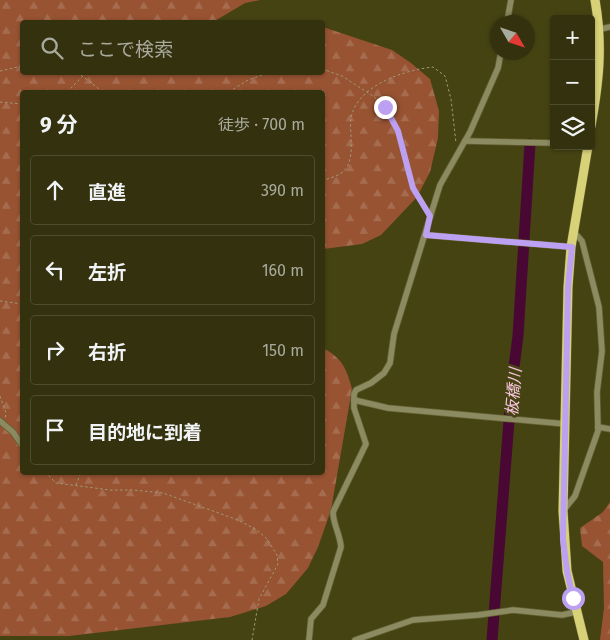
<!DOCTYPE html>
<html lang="ja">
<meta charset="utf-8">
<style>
body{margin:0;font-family:"Fira Sans","Noto Sans JP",sans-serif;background:#3f3e1c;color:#f1f3f6}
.controls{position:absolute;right:15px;top:15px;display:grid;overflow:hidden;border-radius:5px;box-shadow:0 1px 4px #0004}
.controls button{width:45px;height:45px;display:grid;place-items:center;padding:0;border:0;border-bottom:1px solid #4e4d2e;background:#34320e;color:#f1f3f6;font:25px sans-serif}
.compass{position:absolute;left:490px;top:15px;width:45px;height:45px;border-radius:50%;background:#34320e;box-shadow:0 1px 4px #0004;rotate:129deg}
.stop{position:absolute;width:15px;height:15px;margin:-11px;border:4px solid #bca0f2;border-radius:50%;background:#fff}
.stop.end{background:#bca0f2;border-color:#fff;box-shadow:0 1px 5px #0008}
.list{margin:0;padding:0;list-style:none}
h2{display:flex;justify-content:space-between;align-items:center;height:65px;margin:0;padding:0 20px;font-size:21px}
h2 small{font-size:16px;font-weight:400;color:#a9aa9e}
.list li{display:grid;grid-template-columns:32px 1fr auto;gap:15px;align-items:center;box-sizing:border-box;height:70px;margin:0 10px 10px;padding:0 10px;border:1px solid #4e4d2e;border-radius:5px}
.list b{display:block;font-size:19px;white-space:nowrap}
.list em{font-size:16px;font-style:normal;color:#a9aa9e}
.icon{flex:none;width:28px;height:28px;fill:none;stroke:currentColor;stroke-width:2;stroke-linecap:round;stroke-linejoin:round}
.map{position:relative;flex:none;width:610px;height:640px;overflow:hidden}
.search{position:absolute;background:#34320e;box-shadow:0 1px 4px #0004;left:20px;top:20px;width:305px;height:55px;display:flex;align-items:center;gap:12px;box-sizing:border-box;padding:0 18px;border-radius:5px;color:#a9aa9e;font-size:19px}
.panel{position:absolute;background:#34320e;box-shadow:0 1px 4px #0004;left:20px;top:90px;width:305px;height:385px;border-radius:5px}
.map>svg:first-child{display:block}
</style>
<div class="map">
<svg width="610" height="640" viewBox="0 0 610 640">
<defs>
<pattern id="forest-firs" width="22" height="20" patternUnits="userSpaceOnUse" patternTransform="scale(1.25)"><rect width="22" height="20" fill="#975332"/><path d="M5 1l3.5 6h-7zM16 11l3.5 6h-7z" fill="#a66c4f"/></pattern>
</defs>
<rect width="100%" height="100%" fill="#464313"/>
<!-- forest -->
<g fill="url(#forest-firs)">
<path d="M0 0H260L245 3 213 22H22V72H322L323 27 392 50 411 63 430 79 439 111 438 138 430 172 417 197 381 235 362 244 323 249 322 92H22V472H322L323 348C342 358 347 369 352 389L331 510 318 547 308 568 286 594 266 606 230 617 69 636H0Z"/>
<polygon points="610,502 610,640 600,640 604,608 603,562 582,546 580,528 603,512"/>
</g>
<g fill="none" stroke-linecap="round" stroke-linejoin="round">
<!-- river -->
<polyline stroke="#490834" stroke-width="11" points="492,640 512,382 518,336 530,144"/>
<defs>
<g id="minor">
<polyline points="507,22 511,0"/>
<polyline points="601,29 610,27"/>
<polyline points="465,141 554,143"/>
<polyline points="426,235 571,247"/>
<polyline points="354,400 388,408 566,424"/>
<polyline points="0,421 13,432 22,445"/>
<polyline points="598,427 610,429"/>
<polyline points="563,511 575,496 598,431 597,392 602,351 599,307 582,241 574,232"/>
<path d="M309 640 311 619 323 605 341 547C340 534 333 524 333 512L366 444 354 408V394L356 390 371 383 384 373 390 363 394 334 440 185 470 132 498 68 501 52"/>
<polyline points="355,640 413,620 478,615 513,610 562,615 576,612"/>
</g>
<g id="primary">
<path d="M591 126C599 81 603 45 595 0"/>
<polyline points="584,640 567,571 563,511 568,287 571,247 588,146"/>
</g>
</defs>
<!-- minor casing -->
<use href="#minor" stroke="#646135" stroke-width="7"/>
<!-- primary casing -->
<use href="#primary" stroke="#646135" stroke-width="10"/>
<!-- path -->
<g stroke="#9d9c77" stroke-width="1" stroke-dasharray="2.5 2.5" stroke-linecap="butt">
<polyline points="322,69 342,76 373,96 385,107 398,131 413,188 426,211"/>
<polyline points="0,71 22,66"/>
<polyline points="43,72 48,72"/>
<polyline points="77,72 103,92"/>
<polyline points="67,92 82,77"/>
<polyline points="229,92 248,80 271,72"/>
<polyline points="0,102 22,104"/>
<path d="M322 181C329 178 339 176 344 171 356 158 349 134 351 118 357 85 405 70 433 67L445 76 451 99 456 143"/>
<polyline points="0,301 22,304"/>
<polyline points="0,396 6,413 5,419"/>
<polyline points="45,472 56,483 110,490 133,490 163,493 238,520 257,530 267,539 277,555 278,564 259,599 252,640"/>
<polyline points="76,485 81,472"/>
</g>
<!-- minor -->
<use href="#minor" stroke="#8c8a60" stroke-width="5.5"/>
<!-- primary -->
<use href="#primary" stroke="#d7d178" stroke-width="9"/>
</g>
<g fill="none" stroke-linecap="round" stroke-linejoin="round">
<!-- route -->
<polyline stroke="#bca0f2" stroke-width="6" points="385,107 398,131 413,188 430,216 426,235 572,247 568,287 563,539 567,571 573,598"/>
</g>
<g text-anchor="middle" stroke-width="5" stroke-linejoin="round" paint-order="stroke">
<!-- water labels -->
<g font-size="16" font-style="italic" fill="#f9c7e1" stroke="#464313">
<text transform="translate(513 392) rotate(-85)" y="6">板橋川</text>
</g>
</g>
</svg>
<div class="controls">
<button>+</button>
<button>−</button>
<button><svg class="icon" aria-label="layers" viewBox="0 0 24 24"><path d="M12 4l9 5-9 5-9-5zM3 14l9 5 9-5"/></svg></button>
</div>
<svg class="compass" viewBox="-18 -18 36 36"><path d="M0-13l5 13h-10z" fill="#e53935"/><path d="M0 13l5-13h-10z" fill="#a9aa9e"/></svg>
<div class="stop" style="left:573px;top:598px"></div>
<div class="stop end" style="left:385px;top:107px"></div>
<div class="search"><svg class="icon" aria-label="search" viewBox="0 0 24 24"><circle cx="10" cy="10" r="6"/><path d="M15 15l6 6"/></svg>ここで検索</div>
<section class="panel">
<h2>9 分<small>徒歩 · 700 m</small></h2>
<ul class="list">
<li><svg class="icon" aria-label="ahead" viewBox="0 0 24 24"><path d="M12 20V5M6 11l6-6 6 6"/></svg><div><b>直進</b></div><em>390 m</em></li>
<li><svg class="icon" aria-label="left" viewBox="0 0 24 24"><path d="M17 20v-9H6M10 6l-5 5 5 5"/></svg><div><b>左折</b></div><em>160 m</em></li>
<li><svg class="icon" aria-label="right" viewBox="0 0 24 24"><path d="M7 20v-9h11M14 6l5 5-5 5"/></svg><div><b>右折</b></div><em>150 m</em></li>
<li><svg class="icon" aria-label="arrive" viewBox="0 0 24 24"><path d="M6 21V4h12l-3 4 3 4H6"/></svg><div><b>目的地に到着</b></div></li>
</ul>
</section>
</div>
